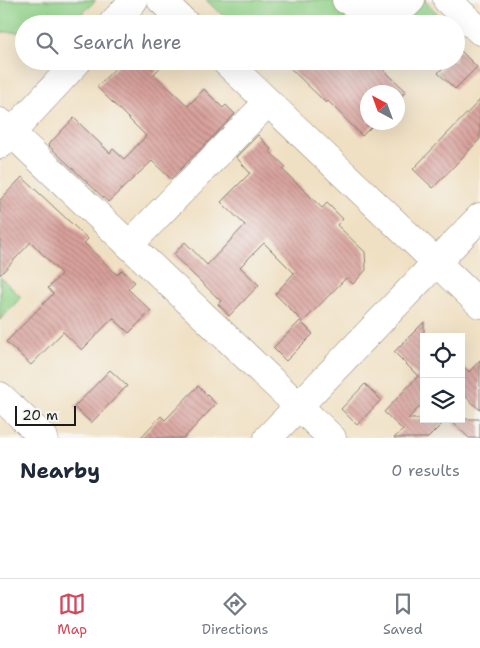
<!DOCTYPE html>
<style>
body{margin:0;font-family:"Shantell Sans",sans-serif;background:#f2f2f3;color:#1f2937}
.controls{position:absolute;right:15px;bottom:15px;display:grid;overflow:hidden;border-radius:0px;box-shadow:0 5px 20px #0002}
.controls button{width:45px;height:45px;display:grid;place-items:center;padding:0;border:0;border-bottom:1px solid #e0e1e3;background:#fff;color:#1f2937;font:25px sans-serif}
.compass{position:absolute;left:360px;top:85px;width:45px;height:45px;border-radius:50%;background:#fff;box-shadow:0 5px 20px #0002;rotate:319deg}
.scale{position:absolute;left:15px;bottom:12px;width:61px;box-sizing:border-box;padding-left:5px;border:2px solid #1c1c1c;border-top:0;font-size:14px;line-height:18px;white-space:nowrap;color:#1c1c1c;-webkit-text-stroke:4px #f6f6f2;paint-order:stroke}
.list{margin:0;padding:0;list-style:none}
h2{display:flex;justify-content:space-between;align-items:center;height:65px;margin:0;padding:0 20px;font-size:21px}
h2 small{font-size:16px;font-weight:400;color:#747a83}
.icon{flex:none;width:28px;height:28px;fill:none;stroke:currentColor;stroke-width:2;stroke-linecap:round;stroke-linejoin:round}
.map{position:relative;flex:none;width:480px;height:438px;overflow:hidden}
.search{position:absolute;background:#fff;box-shadow:0 5px 20px #0002;left:15px;right:15px;top:15px;height:55px;display:flex;align-items:center;gap:12px;box-sizing:border-box;padding:0 18px;border-radius:28px;color:#747a83;font-size:19px}
.sheet{height:140px;background:#fff}
nav{display:flex;justify-content:space-around;align-items:center;box-sizing:border-box;height:70px;border-top:1px solid #e0e1e3;background:#fff;font-size:14px;color:#747a83}
nav a{display:grid;justify-items:center;gap:2px}
nav .on{color:#d1495b}
.map>svg:first-child{display:block}
</style>
<div class="map">
<svg width="480" height="438" viewBox="0 0 480 438">
<defs>
<pattern id="building-back-hatch" width="6" height="6" patternUnits="userSpaceOnUse" patternTransform="scale(1.25)"><rect width="6" height="6" fill="#d9a19c"/><path d="M-1 5l2 2M0 0l6 6M5-1l2 2" fill="none" stroke="#af827e"/></pattern>
</defs>
<rect width="100%" height="100%" fill="#f6f6f2"/>
<filter id="ink" filterUnits="userSpaceOnUse"><feTurbulence type="fractalNoise" baseFrequency=".02" numOctaves="2"/><feDisplacementMap in="SourceGraphic" scale="10" xChannelSelector="R" yChannelSelector="G"/><feConvolveMatrix kernelMatrix="1 2 1 2 8 2 1 2 1" color-interpolation-filters="sRGB"/></filter>
<filter id="wash" filterUnits="userSpaceOnUse"><feTurbulence type="fractalNoise" baseFrequency=".0096" numOctaves="4" result="noise"/><feDisplacementMap in="SourceGraphic" scale="20" xChannelSelector="R" yChannelSelector="G"/><feGaussianBlur stdDeviation="1.12" result="paint"/><feColorMatrix in="noise" values="0 0 0 0 0 0 0 0 0 0 0 0 0 0 0 0 0 1.4 0 .05"/><feComposite in="paint" operator="in"/></filter>
<g filter="url(#wash)">
<rect width="100%" height="100%" fill="#f0e0c3"/>
<!-- park -->
<g fill="#93d38a" stroke="#587853">
<polygon points="0,0 96,0 72,24 24,24 24,32 0,32"/>
<polygon points="206,0 424,0 448,24 232,24"/>
<polygon points="0,277 21,297 0,320"/>
</g>
<g id="blocks">
<!-- building -->
<g fill="url(#building-back-hatch)">
<polygon points="460,50 477,67 455,89 438,73 449,61 456,61 456,54"/>
<polygon points="122,61 166,61 154,74 188,106 204,89 223,108 226,105 235,114 171,179 152,161 108,202 48,145 74,118 110,153 113,149 124,159 146,136 97,87"/>
<polygon points="283,61 374,61 406,91 398,100 398,92 368,92 368,122 376,122 362,136 328,101 326,103"/>
<polygon points="480,100 480,139 433,188 413,169"/>
<polygon points="258,135 271,149 269,151 286,167 283,170 322,208 327,203 343,219 337,225 365,252 366,270 353,284 346,278 303,322 275,294 294,273 264,243 240,267 259,285 229,316 218,304 221,301 173,255 185,242 207,265 245,225 221,202 250,173 236,157"/>
<polygon points="22,177 88,239 84,243 117,275 122,270 135,282 128,289 151,311 129,333 113,318 82,350 63,332 31,365 6,342 53,294 48,288 61,274 31,242 0,275 0,200"/>
<polygon points="300,321 313,334 286,361 273,348"/>
<polygon points="424,322 424,402 408,419 447,419 428,438 394,438 403,430 384,412 418,376 394,352"/>
<polygon points="480,360 480,410 461,392 461,364 469,372"/>
<polygon points="110,370 127,386 91,423 74,407"/>
<polygon points="365,384 381,400 357,425 341,409"/>
<polygon points="198,386 216,404 184,438 140,438 161,416 165,420"/>
<polygon points="449,419 480,419 480,438 469,438"/>
</g>
</g>
</g>
<g filter="url(#ink)">
<use href="#blocks" fill-opacity="0" stroke="#867e70" stroke-width="1"/>
<g fill="none" stroke-linecap="round" stroke-linejoin="round">
<defs>
<g id="minor">
<polyline points="161,0 186,24"/>
<polyline points="346,0 360,6 406,5 411,0"/>
<polyline points="447,0 480,31"/>
<polyline points="112,24 134,0"/>
<polyline points="225,61 480,304"/>
<polyline points="0,122 332,438"/>
<polyline points="0,145 78,61"/>
<polyline points="129,245 268,102"/>
<polyline points="0,396 44,438"/>
<polyline points="268,438 480,217"/>
</g>
</defs>
<!-- minor casing -->
<use href="#minor" stroke="#867e70" stroke-width="29"/>
<!-- minor -->
<use href="#minor" stroke="#fff" stroke-width="28"/>
</g>
</g>
</svg>
<div class="controls">
<button><svg class="icon" aria-label="locate" viewBox="0 0 24 24"><circle cx="12" cy="12" r="6"/><path d="M12 2v4M12 18v4M2 12h4M18 12h4"/></svg></button>
<button><svg class="icon" aria-label="layers" viewBox="0 0 24 24"><path d="M12 4l9 5-9 5-9-5zM3 14l9 5 9-5"/></svg></button>
</div>
<svg class="compass" viewBox="-18 -18 36 36"><path d="M0-13l5 13h-10z" fill="#e53935"/><path d="M0 13l5-13h-10z" fill="#747a83"/></svg>
<div class="scale">20 m</div>
<div class="search"><svg class="icon" aria-label="search" viewBox="0 0 24 24"><circle cx="10" cy="10" r="6"/><path d="M15 15l6 6"/></svg>Search here</div>
</div>
<section class="sheet">
<h2>Nearby<small>0 results</small></h2>
<ul class="list">
</ul>
</section>
<nav>
<a class="on"><svg class="icon" aria-label="map" viewBox="0 0 24 24"><path d="M3 6l6-2 6 2 6-2v14l-6 2-6-2-6 2zM9 4v14M15 6v14"/></svg>Map</a>
<a><svg class="icon" aria-label="directions" viewBox="0 0 24 24"><path d="M12 3l9 9-9 9-9-9zM9 14v-3h6M13 9l2 2-2 2"/></svg>Directions</a>
<a><svg class="icon" aria-label="saved" viewBox="0 0 24 24"><path d="M7 4h10v16l-5-4-5 4z"/></svg>Saved</a>
</nav>
